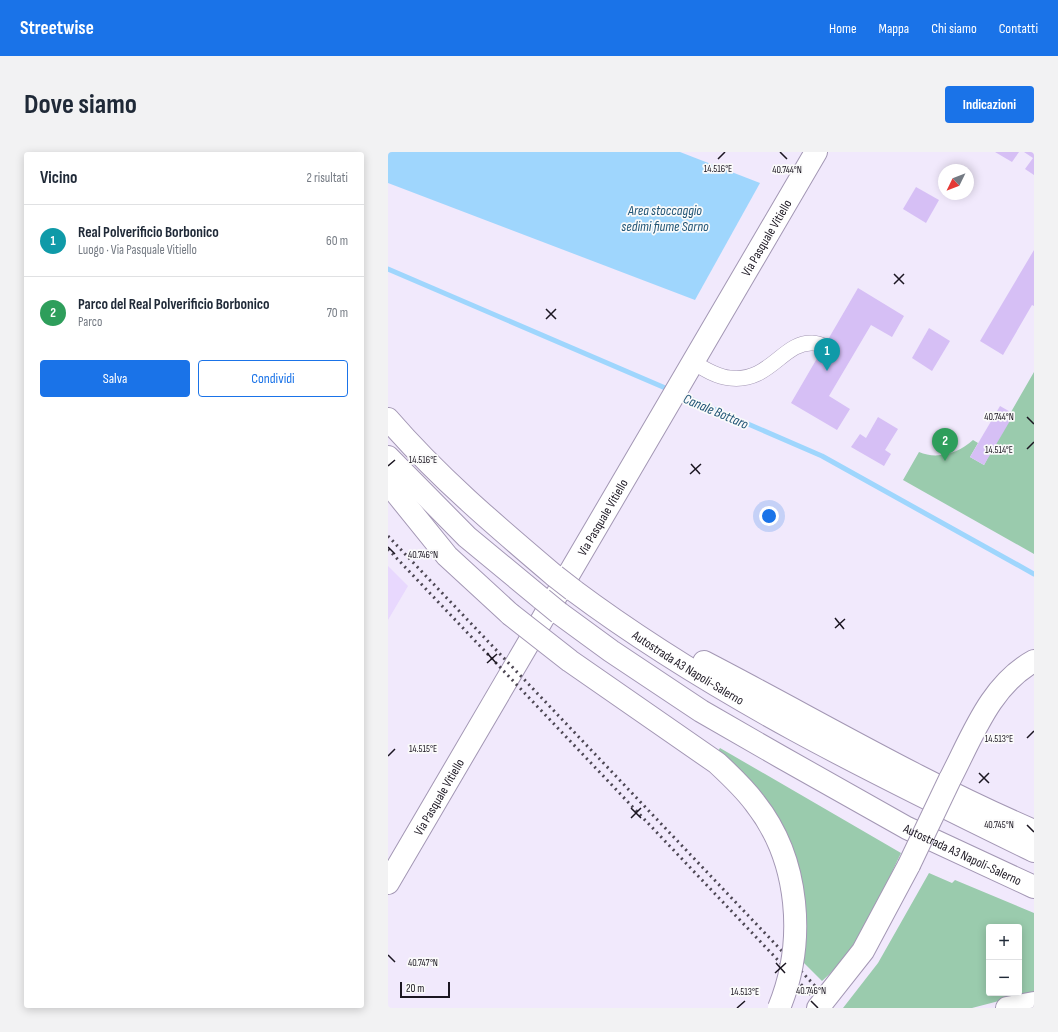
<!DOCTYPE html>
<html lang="it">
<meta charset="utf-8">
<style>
body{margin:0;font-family:"Sofia Sans Condensed",sans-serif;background:#f2f2f3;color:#1f2937}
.controls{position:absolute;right:12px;bottom:12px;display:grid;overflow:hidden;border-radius:4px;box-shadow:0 2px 10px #0003}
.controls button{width:36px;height:36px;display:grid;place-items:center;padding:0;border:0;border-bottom:1px solid #e0e1e3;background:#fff;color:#1f2937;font:20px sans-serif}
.compass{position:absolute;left:550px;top:12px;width:36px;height:36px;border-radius:50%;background:#fff;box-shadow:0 2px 10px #0003;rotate:227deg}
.scale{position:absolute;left:12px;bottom:10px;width:50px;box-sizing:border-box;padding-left:4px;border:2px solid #1b1621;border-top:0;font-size:11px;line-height:14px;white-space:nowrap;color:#1b1621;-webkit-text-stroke:3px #fafafa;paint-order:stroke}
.you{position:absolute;left:381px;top:364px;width:14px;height:14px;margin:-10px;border:3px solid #fff;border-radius:50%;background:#1a73e8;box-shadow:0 0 0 6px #1a73e833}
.badge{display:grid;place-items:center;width:26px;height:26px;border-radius:50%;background:#1a73e8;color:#fff;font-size:13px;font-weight:700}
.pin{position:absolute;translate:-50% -33px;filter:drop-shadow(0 1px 2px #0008)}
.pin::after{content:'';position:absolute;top:21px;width:14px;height:12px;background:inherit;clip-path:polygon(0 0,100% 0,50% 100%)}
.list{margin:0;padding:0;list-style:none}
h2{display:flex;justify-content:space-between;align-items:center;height:52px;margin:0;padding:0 16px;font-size:17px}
h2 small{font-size:13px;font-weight:400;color:#747a83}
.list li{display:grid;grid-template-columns:26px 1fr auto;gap:12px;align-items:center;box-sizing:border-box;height:72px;padding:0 16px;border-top:1px solid #e0e1e3}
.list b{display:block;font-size:15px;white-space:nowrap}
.list p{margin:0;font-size:13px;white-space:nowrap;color:#747a83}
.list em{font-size:13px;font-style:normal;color:#747a83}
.actions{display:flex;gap:8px;padding:12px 16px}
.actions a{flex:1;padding:9px 0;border:1px solid #1a73e8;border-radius:4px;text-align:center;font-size:14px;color:#1a73e8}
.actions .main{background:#1a73e8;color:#fff}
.map{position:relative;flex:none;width:646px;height:856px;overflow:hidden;border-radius:4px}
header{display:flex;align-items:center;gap:24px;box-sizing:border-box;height:56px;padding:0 20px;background:#1a73e8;color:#fff}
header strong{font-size:19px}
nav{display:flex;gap:22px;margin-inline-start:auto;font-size:14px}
.intro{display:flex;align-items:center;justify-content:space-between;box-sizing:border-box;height:96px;padding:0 24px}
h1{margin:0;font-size:28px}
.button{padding:10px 18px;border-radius:4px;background:#1a73e8;color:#fff;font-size:14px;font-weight:700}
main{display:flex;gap:24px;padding:0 24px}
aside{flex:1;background:#fff;border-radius:4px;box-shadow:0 2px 10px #0003}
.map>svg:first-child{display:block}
</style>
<header>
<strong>Streetwise</strong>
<nav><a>Home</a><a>Mappa</a><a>Chi siamo</a><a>Contatti</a></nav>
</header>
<div class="intro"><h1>Dove siamo</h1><a class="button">Indicazioni</a></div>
<main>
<aside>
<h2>Vicino<small>2 risultati</small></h2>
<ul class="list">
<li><span class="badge" style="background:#0f9aa8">1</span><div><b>Real Polverificio Borbonico</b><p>Luogo · Via Pasquale Vitiello</p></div><em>60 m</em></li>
<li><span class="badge" style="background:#2e9e5b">2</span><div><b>Parco del Real Polverificio Borbonico</b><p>Parco</p></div><em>70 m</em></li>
</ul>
<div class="actions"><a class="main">Salva</a><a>Condividi</a></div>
</aside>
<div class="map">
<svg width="646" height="856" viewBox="0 0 646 856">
<rect width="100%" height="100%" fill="#f1e9fc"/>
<!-- built -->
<polygon fill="#e8d8fe" points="0,414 20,434 0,468"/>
<!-- green -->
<g fill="#9acbad" fill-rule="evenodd">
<path d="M646 220V402L515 328 531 300C549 308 571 301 585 288L590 291 582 305 596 313 623 260Z"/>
<path d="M332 596 513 701C492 745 472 797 434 829L412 807 410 725 330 599Z"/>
<path d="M541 721 564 731 567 728 646 761V843L630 844 584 856H455L490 811ZM601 775H631V841H601Z"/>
</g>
<!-- water -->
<polygon fill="#9fd6fd" points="0,0 292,0 372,31 307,148 0,31"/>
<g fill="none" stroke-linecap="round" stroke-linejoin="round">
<!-- stream -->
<g stroke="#9fd6fd" stroke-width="5">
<polyline points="0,117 282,238"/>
<polyline points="291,242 434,304 646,422"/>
</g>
</g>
<!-- building -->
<g fill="#d6bff5">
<polygon points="607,0 631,0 624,10"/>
<polygon points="636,0 646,0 646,23 637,17 645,6"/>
<polygon points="528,35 551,48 538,71 515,57"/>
<polygon points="646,98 646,154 644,153 615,203 592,189"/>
<polygon points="470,136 516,164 504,185 483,173 441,244 462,257 449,278 403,251"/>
<polygon points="541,176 562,189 544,219 524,206"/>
<polygon points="612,254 626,262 596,313 582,305"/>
<polygon points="490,265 510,277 497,298 503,302 496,314 463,295 472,282 478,286"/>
</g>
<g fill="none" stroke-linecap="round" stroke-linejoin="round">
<defs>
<path id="pedestrian" d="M305 210C316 217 329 225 342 226 382 231 395 189 425 191 428 191 433 193 436 194"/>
<g id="tertiary">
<path id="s1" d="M0 731 428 0"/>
</g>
<g id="motorway">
<path d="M0 267C50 325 108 374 167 424"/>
<polyline points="0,305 79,385 154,447"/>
<polyline points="0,331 59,404 122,462"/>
<path id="s2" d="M185 438C327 544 488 622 646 699"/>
<path id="s3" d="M171 461 223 499 313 559 393 605 519 676 646 735"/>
<path d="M316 510C426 567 532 630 646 679"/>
<path d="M562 627C584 585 602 533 646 509"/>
<polyline points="430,856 475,799 521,713"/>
<polyline points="619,856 646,851"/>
</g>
</defs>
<!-- pedestrian casing -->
<use href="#pedestrian" stroke="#a397b4" stroke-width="16"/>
<!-- tertiary casing -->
<use href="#tertiary" stroke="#a397b4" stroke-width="24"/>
<!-- motorway casing -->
<use href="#motorway" stroke="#a397b4" stroke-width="24"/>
<!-- pedestrian -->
<use href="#pedestrian" stroke="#fff" stroke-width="15"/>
<!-- tertiary -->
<use href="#tertiary" stroke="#fff" stroke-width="22"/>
<!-- motorway -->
<use href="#motorway" stroke="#fff" stroke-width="22"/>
<!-- rail -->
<g stroke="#4c4653" stroke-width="3" stroke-dasharray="2 4" stroke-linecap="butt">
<polyline points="0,384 429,836"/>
<polyline points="0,397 423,843"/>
</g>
<defs>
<g id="motorway-bridge">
<polyline points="167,424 185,438"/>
<polyline points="154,447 171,461"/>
<path d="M122 462 182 509 329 611C343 624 356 636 367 651 412 708 418 790 391 856"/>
<polyline points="521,713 562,627"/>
</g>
</defs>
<!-- motorway-bridge casing -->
<use href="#motorway-bridge" stroke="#a397b4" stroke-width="24" stroke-linecap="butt"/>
<!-- motorway-bridge -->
<use href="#motorway-bridge" stroke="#fff" stroke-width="22"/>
</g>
<!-- ticks -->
<path fill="none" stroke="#1b1621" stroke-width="1.5" d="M392 0 399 7M330 7 337 0M506 122 516 132M506 132 516 122M158 157 168 167M158 167 168 157M639 265 646 272M639 297 646 290M303 312 312 322M0 314 7 308M302 322 313 312M0 395 7 402M447 466 456 477M447 476 457 467M99 501 109 512M99 511 109 502M639 586 646 579M0 604 7 597M591 621 601 631M591 631 601 621M243 656 253 666M243 666 253 656M639 673 646 680M0 803 7 810M388 811 397 821M387 821 398 811M423 849 430 856M349 856 357 849"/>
<g text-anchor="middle" stroke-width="3.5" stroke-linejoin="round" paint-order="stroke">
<!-- street labels -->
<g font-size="13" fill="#1b1621" stroke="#fafafa">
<text dy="5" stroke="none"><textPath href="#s1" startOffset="748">Via Pasquale Vitiello</textPath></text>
<text dy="5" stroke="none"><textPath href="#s1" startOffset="424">Via Pasquale Vitiello</textPath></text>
<text dy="5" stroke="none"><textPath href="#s2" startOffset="139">Autostrada A3 Napoli-Salerno</textPath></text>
<text dy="5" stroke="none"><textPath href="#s1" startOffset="100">Via Pasquale Vitiello</textPath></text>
<text dy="5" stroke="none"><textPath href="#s3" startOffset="471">Autostrada A3 Napoli-Salerno</textPath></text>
</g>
<!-- water labels -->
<g font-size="14" font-style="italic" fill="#215576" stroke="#fafafa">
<text x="277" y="63">Area stoccaggio<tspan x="277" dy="16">sedimi fiume Sarno</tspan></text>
<text transform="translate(328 259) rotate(23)" y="5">Canale Bottaro</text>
</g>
</g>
<g font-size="10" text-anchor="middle" fill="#1b1621" stroke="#fafafa" stroke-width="3.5" stroke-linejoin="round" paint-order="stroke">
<text x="330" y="20">14.516°E</text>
<text x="399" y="21">40.744°N</text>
<text x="611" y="268">40.744°N</text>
<text x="611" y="301">14.514°E</text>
<text x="35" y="311">14.516°E</text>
<text x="35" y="406">40.746°N</text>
<text x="611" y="590">14.513°E</text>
<text x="35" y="600">14.515°E</text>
<text x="611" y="676">40.745°N</text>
<text x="35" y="814">40.747°N</text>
<text x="423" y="842">40.746°N</text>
<text x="357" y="843">14.513°E</text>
</g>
</svg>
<div class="controls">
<button>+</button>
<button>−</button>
</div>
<svg class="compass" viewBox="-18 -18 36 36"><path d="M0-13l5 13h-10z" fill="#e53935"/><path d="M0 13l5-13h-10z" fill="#747a83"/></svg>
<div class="scale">20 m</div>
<div class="you"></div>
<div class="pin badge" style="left:439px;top:219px;background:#0f9aa8">1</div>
<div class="pin badge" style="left:557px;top:309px;background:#2e9e5b">2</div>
</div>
</main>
